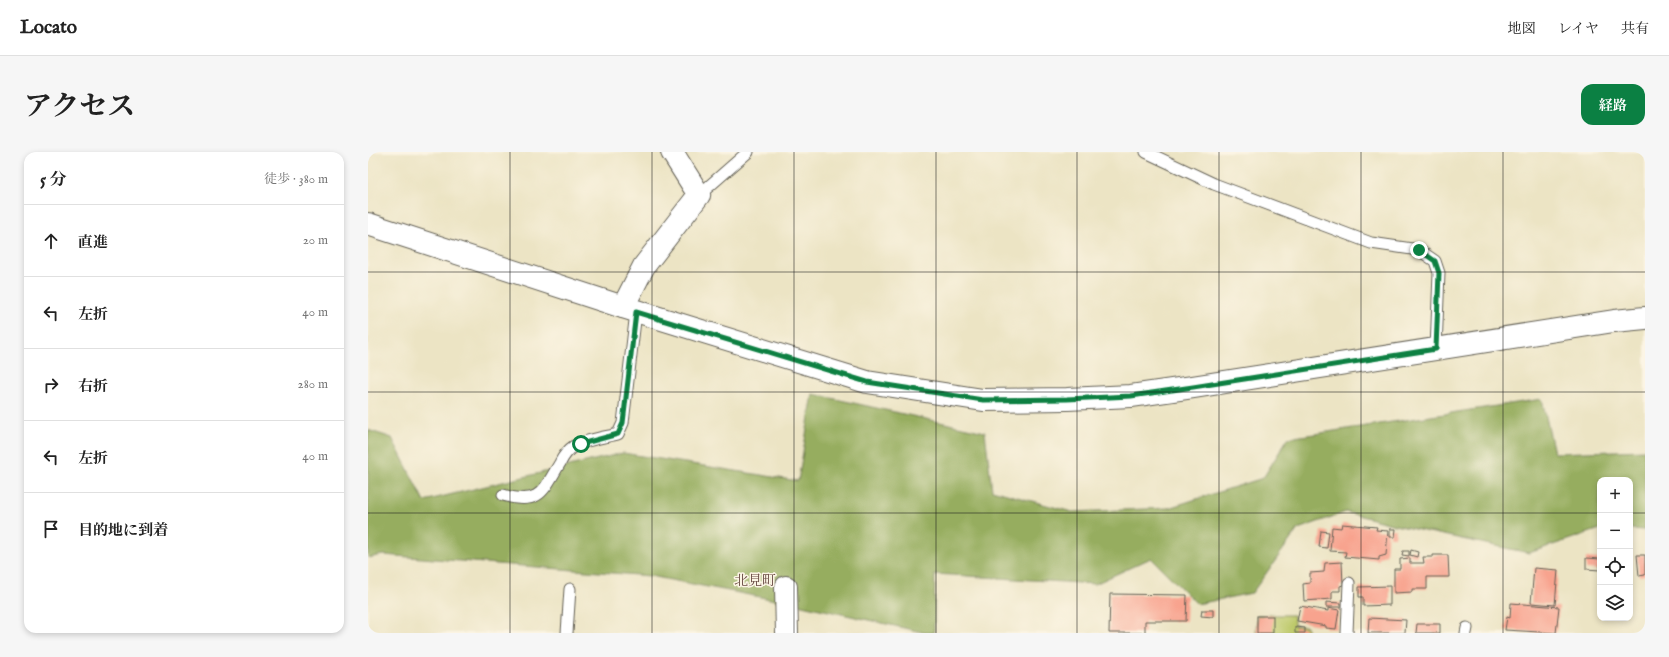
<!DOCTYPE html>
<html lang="ja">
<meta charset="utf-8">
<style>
body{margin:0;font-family:"IM FELL English","Noto Serif JP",serif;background:#f6f6f6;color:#222}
.controls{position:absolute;right:12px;bottom:12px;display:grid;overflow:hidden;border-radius:8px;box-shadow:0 2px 6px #0003}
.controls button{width:36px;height:36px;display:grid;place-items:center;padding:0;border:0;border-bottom:1px solid #e0e0e0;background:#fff;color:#222;font:20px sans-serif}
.stop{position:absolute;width:12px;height:12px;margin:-9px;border:3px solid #0b8043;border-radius:50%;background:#fff}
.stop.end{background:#0b8043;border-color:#fff;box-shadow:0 1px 4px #0008}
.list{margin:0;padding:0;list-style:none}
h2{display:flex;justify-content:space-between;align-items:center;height:52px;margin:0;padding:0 16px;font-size:17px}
h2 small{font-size:13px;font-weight:400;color:#767676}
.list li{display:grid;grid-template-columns:26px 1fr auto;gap:12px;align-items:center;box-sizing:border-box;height:72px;padding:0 16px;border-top:1px solid #e0e0e0}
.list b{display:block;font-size:15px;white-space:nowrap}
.list em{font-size:13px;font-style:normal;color:#767676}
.icon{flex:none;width:22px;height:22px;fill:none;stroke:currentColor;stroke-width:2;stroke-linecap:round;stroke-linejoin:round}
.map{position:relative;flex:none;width:1277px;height:481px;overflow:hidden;border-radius:12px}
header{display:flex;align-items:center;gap:24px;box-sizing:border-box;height:56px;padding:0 20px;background:#fff;border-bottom:1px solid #e0e0e0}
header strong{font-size:19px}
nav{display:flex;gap:22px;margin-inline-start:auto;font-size:14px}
.intro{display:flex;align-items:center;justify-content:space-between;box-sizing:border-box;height:96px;padding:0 24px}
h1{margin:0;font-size:28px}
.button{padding:10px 18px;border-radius:12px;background:#0b8043;color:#fff;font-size:14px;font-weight:700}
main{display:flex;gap:24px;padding:0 24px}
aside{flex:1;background:#fff;border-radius:12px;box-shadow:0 2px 6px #0003}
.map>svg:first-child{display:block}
</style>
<header>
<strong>Locato</strong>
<nav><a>地図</a><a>レイヤ</a><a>共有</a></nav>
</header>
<div class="intro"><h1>アクセス</h1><a class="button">経路</a></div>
<main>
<aside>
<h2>5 分<small>徒歩 · 380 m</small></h2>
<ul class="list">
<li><svg class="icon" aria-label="ahead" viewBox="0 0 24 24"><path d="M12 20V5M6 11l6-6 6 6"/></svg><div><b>直進</b></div><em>20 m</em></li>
<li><svg class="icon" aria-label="left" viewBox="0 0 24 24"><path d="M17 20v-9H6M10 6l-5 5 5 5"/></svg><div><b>左折</b></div><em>40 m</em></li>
<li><svg class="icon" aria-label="right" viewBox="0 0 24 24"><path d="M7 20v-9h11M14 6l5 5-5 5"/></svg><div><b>右折</b></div><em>280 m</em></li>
<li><svg class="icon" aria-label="left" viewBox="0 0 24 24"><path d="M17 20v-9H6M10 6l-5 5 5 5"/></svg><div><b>左折</b></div><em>40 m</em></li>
<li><svg class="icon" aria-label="arrive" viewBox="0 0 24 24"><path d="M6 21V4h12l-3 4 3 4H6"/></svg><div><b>目的地に到着</b></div></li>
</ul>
</aside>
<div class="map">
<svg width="1277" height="481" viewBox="0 0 1277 481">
<rect width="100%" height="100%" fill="#fcf5e5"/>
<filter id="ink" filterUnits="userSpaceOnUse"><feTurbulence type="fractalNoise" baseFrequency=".025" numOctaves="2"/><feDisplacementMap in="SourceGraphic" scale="8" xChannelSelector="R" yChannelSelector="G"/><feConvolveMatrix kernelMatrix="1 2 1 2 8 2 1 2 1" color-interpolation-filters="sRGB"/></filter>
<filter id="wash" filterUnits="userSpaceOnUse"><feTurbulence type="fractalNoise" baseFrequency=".012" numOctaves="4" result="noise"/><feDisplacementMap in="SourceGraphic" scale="16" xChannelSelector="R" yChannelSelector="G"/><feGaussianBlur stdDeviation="0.9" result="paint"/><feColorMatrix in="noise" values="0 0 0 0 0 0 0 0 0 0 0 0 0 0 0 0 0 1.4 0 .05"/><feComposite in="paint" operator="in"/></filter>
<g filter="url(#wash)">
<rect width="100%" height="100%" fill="#ece4c4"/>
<!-- green -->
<polygon fill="#bdc96b" stroke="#6c7244" points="889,463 926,463 926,474 939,474 939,481 888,481"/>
<!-- forest -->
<polygon fill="#96ad5f" stroke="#59643e" points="445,242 617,280 624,338 704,360 800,356 895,326 920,286 1174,247 1186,301 1277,298 1277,378 1262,377 1262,328 1232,328 1232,377 1161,401 1027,373 978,360 930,377 884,441 829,452 783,406 727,432 567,422 566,481 558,481 434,453 282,424 15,403 0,406 0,278 24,286 56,349 255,301 430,329"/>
<g id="blocks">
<!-- building -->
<g fill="#f8a38e">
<polygon points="974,372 1009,375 1008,378 1020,379 1018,403 1011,405 1011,408 977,405 978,400 962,399 964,375 973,376"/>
<polygon points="1022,377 1028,377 1027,385 1022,385"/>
<polygon points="953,379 961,380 959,396 951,395"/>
<polygon points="1043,398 1050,400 1049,405 1042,403"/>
<polygon points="1035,399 1041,399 1041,404 1034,403"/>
<polygon points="1065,403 1080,403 1081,425 1059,425 1059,437 1044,437 1044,440 1026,441 1026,417 1032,417 1032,407 1042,406 1042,411 1056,411 1055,405 1065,405"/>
<polygon points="1269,403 1277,403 1277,423 1271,424"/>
<polygon points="1218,406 1232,407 1232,418 1218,417"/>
<polygon points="974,410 975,433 972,434 972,439 964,439 964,447 936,449 935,432 942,431 942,421 956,420 957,411"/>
<polygon points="1166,416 1190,418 1187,453 1163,451"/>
<polygon points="1022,434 1022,453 995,454 995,445 991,445 991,435"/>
<polygon points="742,442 819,443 818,469 777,469 777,481 741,481"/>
<polygon points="958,450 973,451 973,455 958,455"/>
<polygon points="1143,451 1191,455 1188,481 1137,478 1139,465 1142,466"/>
<polygon points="932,454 960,459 960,456 971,458 968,477 958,476 958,474 929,469"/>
<polygon points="834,458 845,458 845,465 833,464"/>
<rect x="889" y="464" width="16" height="17"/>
<polygon points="1001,466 1038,468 1037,481 1000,481"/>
<polygon points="1049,472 1072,472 1072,481 1048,481"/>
<polygon points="927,475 937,476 937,481 927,481"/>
</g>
</g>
</g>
<g filter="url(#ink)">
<use href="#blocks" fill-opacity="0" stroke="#656257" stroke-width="1"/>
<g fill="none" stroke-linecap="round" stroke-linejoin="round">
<defs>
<g id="lane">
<polyline points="778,0 846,32 1003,91 1051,98 1067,109 1071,121 1068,197"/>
<polyline points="331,43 380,0"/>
<path d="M135 343C172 354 175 339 192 311 195 305 200 298 206 294 217 288 237 285 250 282L255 271 268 160"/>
<polyline points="199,481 202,437"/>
<polyline points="979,481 981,431"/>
<polyline points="1098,481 1099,476"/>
</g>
<g id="street">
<polyline points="255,155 276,114 331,43 304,0"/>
<polyline points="418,435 419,481"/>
</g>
<polyline id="secondary" points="0,72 255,155 499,230 615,248 699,247 763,244 825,235 1246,169 1277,166"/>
</defs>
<!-- lane casing -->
<use href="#lane" stroke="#656257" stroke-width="13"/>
<!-- street casing -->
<use href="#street" stroke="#656257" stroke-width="24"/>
<!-- secondary casing -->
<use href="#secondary" stroke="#656257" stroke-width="24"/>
<!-- lane -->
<use href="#lane" stroke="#fff" stroke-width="11"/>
<!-- street -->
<use href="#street" stroke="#fff" stroke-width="22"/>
<!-- secondary -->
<use href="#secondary" stroke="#fff" stroke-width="22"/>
</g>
</g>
<g fill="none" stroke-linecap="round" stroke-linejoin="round" filter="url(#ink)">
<!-- route -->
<polyline stroke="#0b8043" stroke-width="5" points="213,292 250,282 255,271 268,160 499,230 615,248 699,247 763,244 825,235 1068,197 1071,121 1067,109 1051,98"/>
</g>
<!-- grid -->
<path fill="none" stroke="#1c1c1c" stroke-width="1" stroke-opacity="0.55" d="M142 0V481M284 0V481M426 0V481M568 0V481M709 0V481M851 0V481M993 0V481M1135 0V481M0 120H1277M0 240H1277M0 361H1232M1262 361H1277"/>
<g text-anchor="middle" stroke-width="3" stroke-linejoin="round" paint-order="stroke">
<!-- quarter labels -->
<g font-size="14" fill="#694b44" stroke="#fcf5e5">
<text x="387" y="433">北見町</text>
</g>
</g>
</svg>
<div class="controls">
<button>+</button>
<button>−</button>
<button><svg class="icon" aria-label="locate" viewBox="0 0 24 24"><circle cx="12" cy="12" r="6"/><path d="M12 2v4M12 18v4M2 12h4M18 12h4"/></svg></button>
<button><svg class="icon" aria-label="layers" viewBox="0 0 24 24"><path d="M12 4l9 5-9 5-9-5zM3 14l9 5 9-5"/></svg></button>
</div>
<div class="stop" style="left:213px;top:292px"></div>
<div class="stop end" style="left:1051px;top:98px"></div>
</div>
</main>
